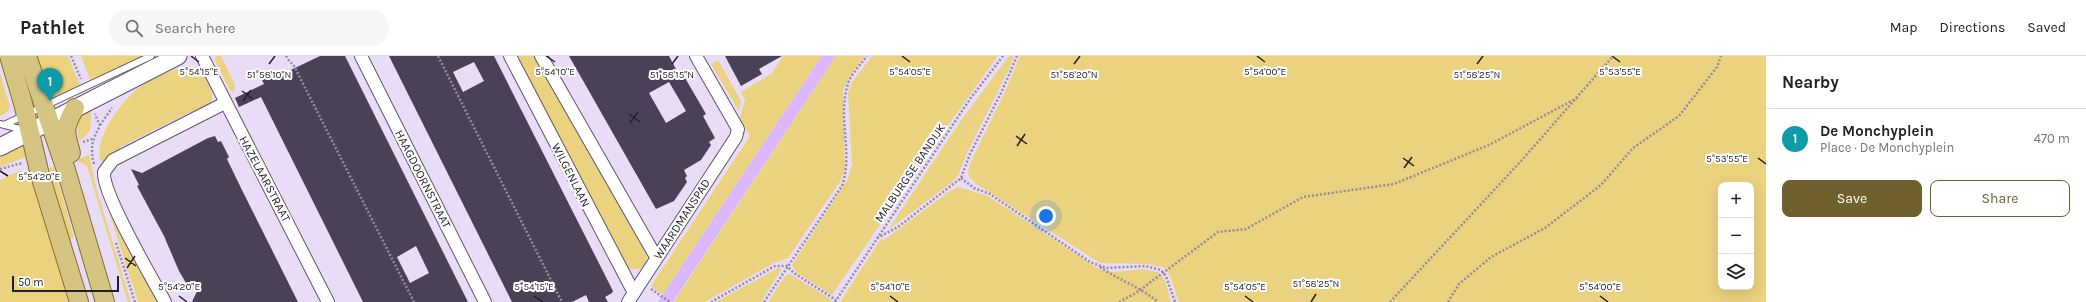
<!DOCTYPE html>
<meta charset="utf-8">
<style>
body{margin:0;font-family:Karla,sans-serif;background:#f6f6f6;color:#202124}
.controls{position:absolute;right:12px;bottom:12px;display:grid;overflow:hidden;border-radius:8px;box-shadow:0 4px 16px #0002}
.controls button{width:36px;height:36px;display:grid;place-items:center;padding:0;border:0;border-bottom:1px solid #e0e0e0;background:#fff;color:#202124;font:20px sans-serif}
.scale{position:absolute;left:12px;bottom:10px;width:107px;box-sizing:border-box;padding-left:4px;border:2px solid #231f28;border-top:0;font-size:11px;line-height:14px;white-space:nowrap;color:#231f28;-webkit-text-stroke:3px #fff;paint-order:stroke}
.you{position:absolute;left:1046px;top:160px;width:14px;height:14px;margin:-10px;border:3px solid #fff;border-radius:50%;background:#1a73e8;box-shadow:0 0 0 6px #1a73e833}
.badge{display:grid;place-items:center;width:26px;height:26px;border-radius:50%;background:#6f602d;color:#fff;font-size:13px;font-weight:700}
.pin{position:absolute;translate:-50% -33px;filter:drop-shadow(0 1px 2px #0008)}
.pin::after{content:'';position:absolute;top:21px;width:14px;height:12px;background:inherit;clip-path:polygon(0 0,100% 0,50% 100%)}
.list{margin:0;padding:0;list-style:none}
h2{display:flex;justify-content:space-between;align-items:center;height:52px;margin:0;padding:0 16px;font-size:17px}
h2 small{font-size:13px;font-weight:400;color:#757577}
.list li{display:grid;grid-template-columns:26px 1fr auto;gap:12px;align-items:center;box-sizing:border-box;height:60px;padding:0 16px;border-top:1px solid #e0e0e0}
.list b{display:block;font-size:15px;white-space:nowrap}
.list p{margin:0;font-size:13px;white-space:nowrap;color:#757577}
.list em{font-size:13px;font-style:normal;color:#757577}
.actions{display:flex;gap:8px;padding:12px 16px}
.actions a{flex:1;padding:9px 0;border:1px solid #6f602d;border-radius:8px;text-align:center;font-size:14px;color:#6f602d}
.actions .main{background:#6f602d;color:#fff}
.icon{flex:none;width:22px;height:22px;fill:none;stroke:currentColor;stroke-width:2;stroke-linecap:round;stroke-linejoin:round}
.map{position:relative;flex:none;width:1766px;height:246px;overflow:hidden}
header{display:flex;align-items:center;gap:24px;box-sizing:border-box;height:56px;padding:0 20px;background:#fff;border-bottom:1px solid #e0e0e0}
header strong{font-size:19px}
nav{display:flex;gap:22px;margin-inline-start:auto;font-size:14px}
.search{width:280px;height:36px;background:#f6f6f6;display:flex;align-items:center;gap:10px;box-sizing:border-box;padding:0 14px;border-radius:22px;color:#757577;font-size:15px}
main{display:flex}
aside{flex:1;background:#fff}
.map>svg:first-child{display:block}
</style>
<header>
<strong>Pathlet</strong>
<div class="search"><svg class="icon" aria-label="search" viewBox="0 0 24 24"><circle cx="10" cy="10" r="6"/><path d="M15 15l6 6"/></svg>Search here</div>
<nav><a>Map</a><a>Directions</a><a>Saved</a></nav>
</header>
<main>
<div class="map">
<svg width="1766" height="246" viewBox="0 0 1766 246">
<rect width="100%" height="100%" fill="#e9dcf7"/>
<!-- green -->
<g fill="#ebd27f" fill-rule="evenodd">
<polygon points="37,0 68,0 81,31 57,43 50,41"/>
<polygon points="81,0 142,0 91,26"/>
<polygon points="216,0 221,0 235,29 234,35 232,37 215,5"/>
<path d="M516 0H536L646 194C648 202 647 207 640 213H628Z"/>
<polygon points="783,0 822,0 663,239 651,230 750,80 740,62 745,44 741,36 772,17"/>
<polygon points="836,0 865,0 854,14 843,34 845,114 841,124 788,202 774,207 705,246 674,246"/>
<polygon points="872,0 998,0 941,79 832,239 796,216 792,209 848,123 852,109 848,37 852,26"/>
<polygon points="1009,0 1014,0 1010,11 967,97 958,120 951,127 888,174 960,66"/>
<path d="M1020 0H1766V246H1179L1170 220 1165 212 1148 208 1100 207 975 127 969 120 968 114 973 101 1005 36ZM1721 129H1751V231H1721Z"/>
<polygon points="718,4 741,45 739,55 711,8"/>
<path d="M187 9 190 14 201 15C212 35 222 44 196 58L190 56 120 91 118 97 105 106 101 105C92 82 126 39 144 28 157 20 173 15 187 9Z"/>
<polygon points="0,17 10,51 6,57 0,60"/>
<path d="M90 54C93 64 91 81 79 84L77 67 80 58Z"/>
<polygon points="21,86 26,101 0,111 0,95"/>
<polygon points="89,99 97,135 131,246 128,246 87,110 79,106 78,103"/>
<polygon points="54,111 74,182 68,184 45,113"/>
<polygon points="19,115 31,115 70,246 0,246 0,124"/>
<polygon points="101,130 160,246 138,246"/>
<polygon points="958,131 988,140 1099,213 1114,216 1142,213 1157,216 1165,224 1171,246 840,246 881,183 884,184 950,135"/>
<polygon points="780,211 781,214 761,246 716,246"/>
<polygon points="790,218 832,244 830,246 768,246 786,219"/>
</g>
<!-- water -->
<polygon fill="#dbb8fe" points="822,0 836,0 673,246 658,246"/>
<!-- building -->
<g fill="#4b4156" fill-rule="evenodd">
<path d="M320 0H345L468 246H363L261 41 239 51 235 42 264 28 262 24 272 19 274 22ZM416 190 429 217 410 227 397 201Z"/>
<path d="M389 0H494L613 235 612 237 605 241 608 246H589L586 239 572 246H512ZM474 6 484 25 463 36 453 16Z"/>
<path d="M569 0H669L678 17 681 15 706 58 703 60 715 82 709 86 711 89 701 104 684 114 687 120 685 122 687 126 674 145 656 153ZM669 26 686 55 666 67 649 37Z"/>
<polygon points="725,0 782,0 759,13 762,18 741,30"/>
<polygon points="215,80 218,86 221,85 229,101 227,103 241,132 298,246 192,246 198,233 189,232 179,215 164,180 137,130 139,129 131,113 142,117 208,82"/>
</g>
<g fill="none" stroke-linecap="round" stroke-linejoin="round">
<defs>
<g id="lane">
<polyline points="0,68 24,74"/>
<polyline points="6,68 151,0"/>
</g>
<g id="street">
<polyline points="202,0 328,246"/>
<polyline points="361,0 485,246"/>
<polyline points="510,0 634,237"/>
<polyline points="541,0 656,201"/>
<path d="M165 246C152 222 102 138 104 116L113 104 225 47"/>
<polyline points="628,246 736,81 738,73 696,0"/>
</g>
<polyline id="secondary" points="0,91 178,0"/>
<g id="primary">
<polyline points="9,0 23,47 40,119 79,246"/>
<polyline points="27,0 66,114 105,246"/>
<path d="M71 97C65 75 63 73 75 52"/>
</g>
</defs>
<!-- lane casing -->
<use href="#lane" stroke="#60556b" stroke-width="8"/>
<!-- street casing -->
<use href="#street" stroke="#60556b" stroke-width="14"/>
<!-- secondary casing -->
<use href="#secondary" stroke="#60556b" stroke-width="19"/>
<!-- primary casing -->
<use href="#primary" stroke="#85702d" stroke-width="20"/>
<!-- path -->
<g stroke="#948b9e" stroke-width="2.5" stroke-dasharray="2 2" stroke-linecap="butt">
<polyline points="71,0 81,23"/>
<polyline points="286,0 290,6 293,8 414,246"/>
<polyline points="438,0 562,246"/>
<polyline points="100,69 112,52"/>
<polyline points="83,86 92,83"/>
<path d="M94 108C90 92 92 84 100 70L95 58"/>
<polyline points="0,113 22,107"/>
<polyline points="961,122 974,132 990,138 1090,206 1106,212 1145,210 1161,214 1166,220 1175,246"/>
<polyline points="877,182 898,171 961,122 970,98 1002,35 1017,0"/>
<polyline points="116,187 135,246"/>
<path d="M1100 211C1119 224 1140 231 1158 246"/>
<polyline points="651,233 670,246"/>
<polyline points="711,246 775,210 787,210 794,217 836,244"/>
<path d="M764 246 842 130C854 96 836 59 849 25 853 16 861 8 867 0"/>
<polyline points="835,246 970,43 1003,0"/>
<polyline points="1119,246 1136,237 1218,176 1246,173 1303,141 1394,128 1489,89 1577,42"/>
<polyline points="1390,246 1522,104 1613,0"/>
<polyline points="1448,246 1459,228 1491,201 1545,172 1601,129 1633,92 1679,60 1717,11 1721,0"/>
</g>
<!-- lane -->
<use href="#lane" stroke="#fff" stroke-width="6"/>
<!-- street -->
<use href="#street" stroke="#fff" stroke-width="12"/>
<!-- secondary -->
<use href="#secondary" stroke="#fff" stroke-width="17"/>
<!-- primary -->
<use href="#primary" stroke="#d6c482" stroke-width="18"/>
</g>
<!-- ticks -->
<path fill="none" stroke="#231f28" stroke-width="1.5" d="M191 0 199 6M546 0 555 6M902 0 910 6M1257 0 1265 6M1612 0 1620 6M269 8 275 0M672 8 678 0M1074 8 1080 0M1477 8 1483 0M242 35 253 43M243 45 251 34M629 58 640 66M630 67 638 56M1016 80 1027 88M1017 90 1025 78M1403 102 1414 110M1758 102 1766 108M1404 112 1412 101M0 115 8 120M125 202 136 210M127 212 135 200M179 240 187 246M534 240 543 246M890 240 898 246M1245 240 1253 246M1600 240 1608 246M1311 246 1316 238"/>
<g text-anchor="middle" stroke-width="4" stroke-linejoin="round" paint-order="stroke">
<!-- street labels -->
<g font-size="12" fill="#231f28" stroke="#fff">
<text transform="translate(910 117) rotate(-56)" y="4">MALBURGSE BANDIJK</text>
<text transform="translate(571 119) rotate(63)" y="4">WILGENLAAN</text>
<text transform="translate(265 123) rotate(62)" y="4">HAZELAARSTRAAT</text>
<text transform="translate(423 123) rotate(63)" y="4">HAAGDOORNSTRAAT</text>
<text transform="translate(682 163) rotate(-57)" y="4">WAARDMANSPAD</text>
</g>
</g>
<g font-size="10" text-anchor="middle" fill="#231f28" stroke="#fff" stroke-width="4" stroke-linejoin="round" paint-order="stroke">
<text x="1620" y="19">5°53'55"E</text>
<text x="199" y="19">5°54'15"E</text>
<text x="555" y="19">5°54'10"E</text>
<text x="910" y="19">5°54'05"E</text>
<text x="1265" y="19">5°54'00"E</text>
<text x="269" y="22">51°58'10"N</text>
<text x="672" y="22">51°58'15"N</text>
<text x="1074" y="22">51°58'20"N</text>
<text x="1477" y="22">51°58'25"N</text>
<text x="1727" y="106">5°53'55"E</text>
<text x="39" y="124">5°54'20"E</text>
<text x="1316" y="231">51°58'25"N</text>
<text x="179" y="234">5°54'20"E</text>
<text x="534" y="234">5°54'15"E</text>
<text x="890" y="234">5°54'10"E</text>
<text x="1245" y="234">5°54'05"E</text>
<text x="1600" y="234">5°54'00"E</text>
</g>
</svg>
<div class="controls">
<button>+</button>
<button>−</button>
<button><svg class="icon" aria-label="layers" viewBox="0 0 24 24"><path d="M12 4l9 5-9 5-9-5zM3 14l9 5 9-5"/></svg></button>
</div>
<div class="scale">50 m</div>
<div class="you"></div>
<div class="pin badge" style="left:50px;top:45px;background:#0f9aa8">1</div>
</div>
<aside>
<h2>Nearby<small></small></h2>
<ul class="list">
<li><span class="badge" style="background:#0f9aa8">1</span><div><b>De Monchyplein</b><p>Place · De Monchyplein</p></div><em>470 m</em></li>
</ul>
<div class="actions"><a class="main">Save</a><a>Share</a></div>
</aside>
</main>
